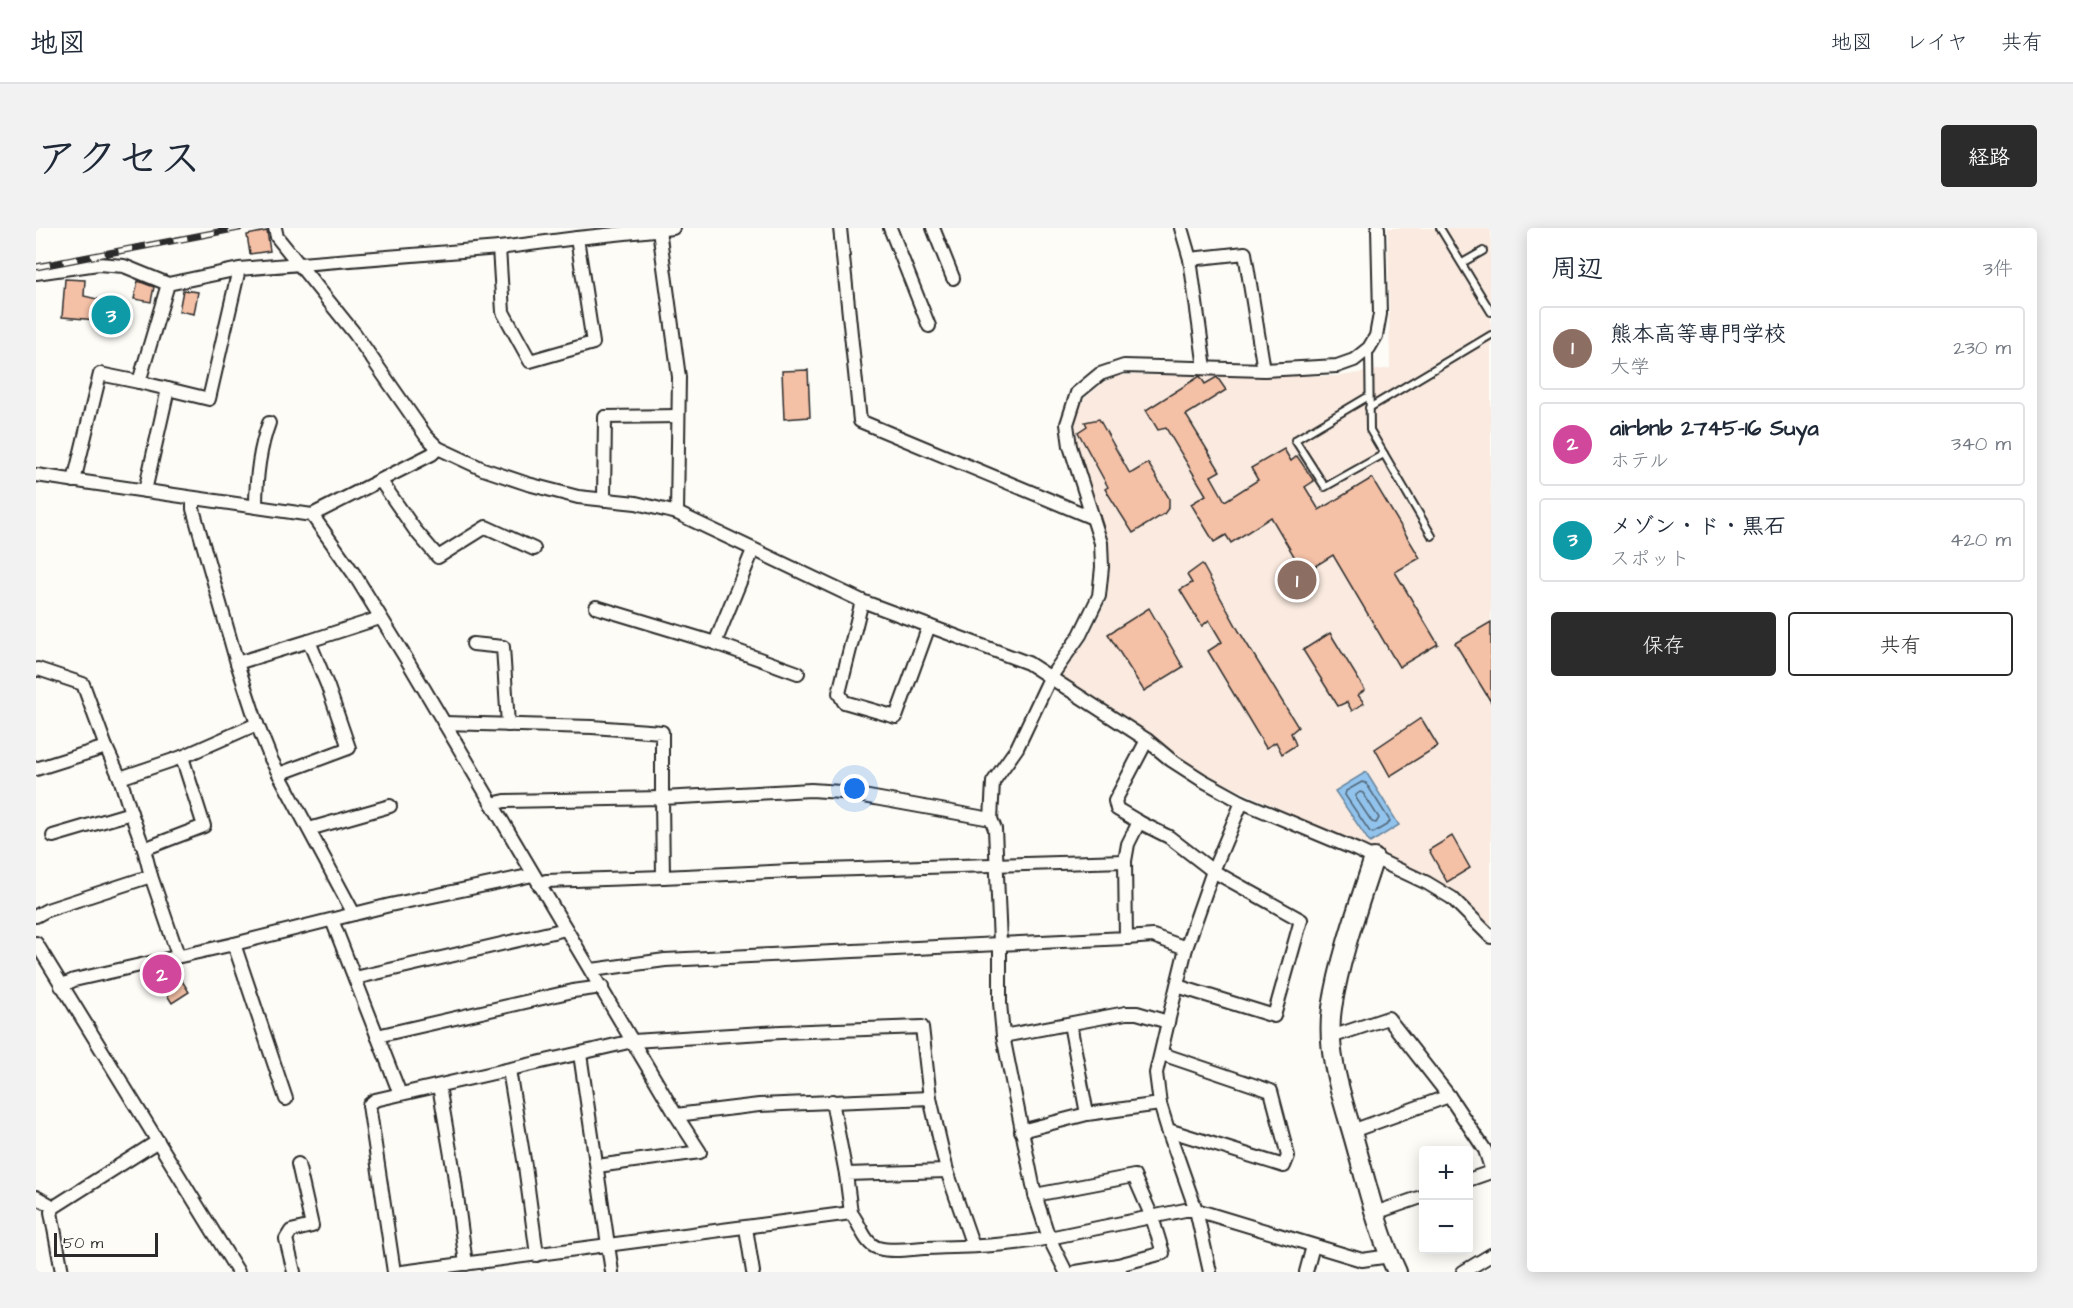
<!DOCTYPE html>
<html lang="ja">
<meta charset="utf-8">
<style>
body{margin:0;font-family:"Architects Daughter","Klee One",sans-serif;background:#f2f2f3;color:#1f2937}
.controls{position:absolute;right:18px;bottom:18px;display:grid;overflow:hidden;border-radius:6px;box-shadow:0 3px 15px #0003}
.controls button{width:54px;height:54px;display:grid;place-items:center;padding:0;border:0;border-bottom:2px solid #e0e1e3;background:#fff;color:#1f2937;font:30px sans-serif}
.scale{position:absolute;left:18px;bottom:15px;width:104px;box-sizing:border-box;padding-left:6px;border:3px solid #2b2b2b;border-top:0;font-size:16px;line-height:21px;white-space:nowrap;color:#2b2b2b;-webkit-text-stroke:4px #fdfcf7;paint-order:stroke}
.you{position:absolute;left:819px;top:561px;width:21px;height:21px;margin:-15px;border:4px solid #fff;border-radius:50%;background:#1a73e8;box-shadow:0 0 0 9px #1a73e833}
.badge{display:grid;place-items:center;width:39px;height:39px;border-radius:50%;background:#2b2b2b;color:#fff;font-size:20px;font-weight:700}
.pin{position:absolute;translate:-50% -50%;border:3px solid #fff;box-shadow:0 2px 6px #0006}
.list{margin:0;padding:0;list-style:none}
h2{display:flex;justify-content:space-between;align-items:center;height:78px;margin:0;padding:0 24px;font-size:26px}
h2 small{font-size:20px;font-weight:400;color:#747a83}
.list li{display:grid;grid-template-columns:39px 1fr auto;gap:18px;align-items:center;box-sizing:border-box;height:84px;margin:0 12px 12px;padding:0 12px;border:2px solid #e0e1e3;border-radius:6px}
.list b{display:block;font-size:22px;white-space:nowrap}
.list p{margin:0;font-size:20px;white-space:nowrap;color:#747a83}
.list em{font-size:20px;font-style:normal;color:#747a83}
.actions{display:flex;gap:12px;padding:18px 24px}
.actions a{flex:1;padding:14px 0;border:2px solid #2b2b2b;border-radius:6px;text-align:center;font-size:21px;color:#2b2b2b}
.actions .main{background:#2b2b2b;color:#fff}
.map{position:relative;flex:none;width:1455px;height:1044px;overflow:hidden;border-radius:6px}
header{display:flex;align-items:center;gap:36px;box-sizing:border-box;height:84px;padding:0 30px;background:#fff;border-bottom:2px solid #e0e1e3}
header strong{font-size:28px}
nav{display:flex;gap:33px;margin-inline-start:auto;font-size:21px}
.intro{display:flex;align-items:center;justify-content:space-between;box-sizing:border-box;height:144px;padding:0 36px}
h1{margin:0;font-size:42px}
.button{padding:15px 27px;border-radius:6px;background:#2b2b2b;color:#fff;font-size:21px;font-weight:700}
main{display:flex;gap:36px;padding:0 36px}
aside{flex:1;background:#fff;border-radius:6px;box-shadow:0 3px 15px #0003}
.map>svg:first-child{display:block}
</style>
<header>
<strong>地図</strong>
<nav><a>地図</a><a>レイヤ</a><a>共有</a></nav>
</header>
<div class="intro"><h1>アクセス</h1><a class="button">経路</a></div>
<main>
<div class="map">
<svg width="1455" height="1044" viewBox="0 0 1455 1044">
<rect width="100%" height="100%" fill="#fdfcf7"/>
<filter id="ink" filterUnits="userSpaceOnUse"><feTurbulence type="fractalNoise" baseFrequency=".0167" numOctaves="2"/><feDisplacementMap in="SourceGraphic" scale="12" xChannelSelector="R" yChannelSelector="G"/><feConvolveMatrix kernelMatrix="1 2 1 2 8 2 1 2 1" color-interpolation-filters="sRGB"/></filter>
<g filter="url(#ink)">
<!-- built -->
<polygon fill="#faeadf" points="1352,0 1455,0 1455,702 1392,649 1170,547 1132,522 1112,504 1029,451 1025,446 1051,412 1071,371 1074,335 1070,307 1040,218 1040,187 1049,170 1068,154 1083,147 1305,148 1354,140"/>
<!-- water -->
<polygon fill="#91c3ed" stroke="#68869f" stroke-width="1.5" points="1330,544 1363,597 1334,615 1299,563"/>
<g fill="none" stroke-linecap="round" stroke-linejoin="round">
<!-- shore -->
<g stroke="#546879" stroke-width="1.5">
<polygon points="1326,554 1330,555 1354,593 1352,596 1337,605 1334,604 1309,567 1310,563"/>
<polygon points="1324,564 1327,565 1343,590 1340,595 1336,594 1320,570 1320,567"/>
</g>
</g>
<!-- building -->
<g fill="#f4c0a6" stroke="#2b2b2b" stroke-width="1.5">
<polygon points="231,3 234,23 214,26 211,7"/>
<polygon points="29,51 49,52 48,68 91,78 85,102 60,96 61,92 26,89"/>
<polygon points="102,53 118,59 115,74 98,71"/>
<polygon points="147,62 162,64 158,86 143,83"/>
<polygon points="772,142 774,189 748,191 746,143"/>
<polygon points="1164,148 1169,156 1181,149 1190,162 1150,187 1184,243 1175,248 1189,273 1222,252 1215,240 1248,221 1255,233 1261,228 1278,253 1269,259 1283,282 1336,250 1384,330 1359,344 1402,416 1363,439 1297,327 1268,345 1235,289 1195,315 1190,307 1178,314 1155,276 1170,267 1130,200 1122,202 1110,182"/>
<polygon points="1063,191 1094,246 1112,235 1133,270 1133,279 1128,286 1097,305 1069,261 1072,259 1042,204 1051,198 1049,194"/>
<polygon points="1166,336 1203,403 1262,499 1255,505 1260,517 1246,526 1240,514 1230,520 1172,423 1186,414 1173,392 1166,398 1144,362 1156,355 1151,347"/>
<polygon points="1113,380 1147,439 1108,463 1072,406"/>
<polygon points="1455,394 1455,474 1419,415"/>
<polygon points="1294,405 1329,462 1322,467 1328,475 1316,483 1311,474 1302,478 1267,422"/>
<polygon points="1385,490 1402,518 1354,548 1339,521"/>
<polygon points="1416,608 1434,640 1411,654 1393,622"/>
<polygon points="137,738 153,764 136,775 118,746 126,741"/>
</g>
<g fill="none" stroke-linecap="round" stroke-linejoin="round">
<defs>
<g id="lane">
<polyline points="1404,0 1455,84"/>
<polyline points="1426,35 1447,23"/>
<polyline points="1333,122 1334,202 1396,308"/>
<polyline points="1333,168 1259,212 1289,259 1348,226"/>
<polyline points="1333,180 1455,107"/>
</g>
<g id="street">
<polyline points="239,0 241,9 319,106 390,208 402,220 447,241 492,256 542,269 600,275 641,285 826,373 992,435 1111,512 1135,532 1166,552 1206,574 1321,622 1391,655 1416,670 1455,709"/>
<polyline points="804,0 824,193 1057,290"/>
<polyline points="854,0 893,98"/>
<polyline points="897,0 917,50"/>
<polyline points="1145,0 1154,31 1169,140"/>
<polyline points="623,2 643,149 641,285"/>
<polyline points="463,20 541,10"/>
<polyline points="1154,31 1209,25 1228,142"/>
<polyline points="203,41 173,171 103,154 132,56 203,41 463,20 467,84 494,133 557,115 541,10 637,0"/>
<polyline points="0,45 62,36 88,38 132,56"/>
<polyline points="0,247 276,287 318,346 371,432 640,887 664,924 561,938"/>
<polyline points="344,252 379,302 402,329 450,299 498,321"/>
<polyline points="38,253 64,146 103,154"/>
<polyline points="109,263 132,161"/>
<polyline points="157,270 157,281 201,435"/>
<polyline points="568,272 569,189 642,188"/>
<path d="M220 279C220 250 223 222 233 195"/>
<polyline points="276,287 396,226 402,220"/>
<polyline points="826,373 803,465 808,474 860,489 893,398"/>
<polyline points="560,379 679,415 717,322"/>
<polyline points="679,415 762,445"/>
<polyline points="437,416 467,419 472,497"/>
<polyline points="0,442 2,441 47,456 70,519"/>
<polyline points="221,496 201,435 273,413"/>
<polyline points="0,541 70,519 84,550"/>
<polyline points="243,546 313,520 292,459 273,413 344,390"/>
<polyline points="456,576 469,573 626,570 627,649 755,643 1089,633"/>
<polyline points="95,585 84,550 146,529"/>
<polyline points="955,591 957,554 981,520 1014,450 1044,407 1063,368 1066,339 1065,315 1034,218 1031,196 1041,165 1064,146 1088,138 1228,142 1301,138 1318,132 1333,120 1340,108 1344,86 1342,0"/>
<polyline points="1103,594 1133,609 1177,643 1206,574"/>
<polyline points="273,601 354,578"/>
<polyline points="17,608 95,585 108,621"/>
<polyline points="115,648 108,621 168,598 146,529 221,496 235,531 318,686"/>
<polyline points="503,657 510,653 627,649"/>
<polyline points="0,688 11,682 115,648 142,727"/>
<polyline points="296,692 364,866"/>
<polyline points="1090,710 1117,708 1150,720 1177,643 1265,692 1238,788 1141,758"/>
<polyline points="0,715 202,1044"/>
<polyline points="198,716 250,871"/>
<polyline points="556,742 629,732 1090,710 1089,633 1092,616 1103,594 1081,581 1079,573 1111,512"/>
<polyline points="319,750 530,701"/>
<polyline points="25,758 38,752 198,716 354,677 497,647"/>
<polyline points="341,808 537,763 566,759"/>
<polyline points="967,808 1090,785 1101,785 1132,794 1150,720"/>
<polyline points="1295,809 1352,790 1413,868 1449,922 1455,940"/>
<polyline points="544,826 576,1044"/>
<polyline points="473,842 489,938 501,1027"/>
<polyline points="403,858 418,945 430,1036"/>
<polyline points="796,873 810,946"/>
<polyline points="1124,876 1132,902 1248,938 1252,928 1235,863 1126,826"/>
<polyline points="1051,886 1124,876 1120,845 1132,794"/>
<polyline points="640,887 723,877 894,870 911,943 937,1018"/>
<polyline points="1132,902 1160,982 1174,1044"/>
<polyline points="985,903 1051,886 1034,796"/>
<polyline points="1316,903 1413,868"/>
<polyline points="1432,952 1455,944"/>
<polyline points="999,967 1098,948 1116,989 1127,1025 1082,1037"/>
<polyline points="0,969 18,979 122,913"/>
<polyline points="18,979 15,984 26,1044"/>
<polyline points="815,985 810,946 911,943"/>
<polyline points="1339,985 1388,968"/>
<polyline points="710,1000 717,1044"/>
<polyline points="258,1044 250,1011 255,1003 276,998 262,936"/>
<polyline points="358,1044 333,877 339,872 597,813 745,804 886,799 894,870"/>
<path d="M366 1044 815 985C824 995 828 1016 842 1020 856 1024 874 1021 888 1020 930 1019 972 1018 1013 1010L999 967 967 808 964 775V715L959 601 955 591 805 564 775 562 626 570V504L556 499 408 495"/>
<polyline points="1030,1044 1013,1010 1149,982 1160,982 1326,1032 1354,1028"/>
<polyline points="1040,1044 1082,1037 1084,1043"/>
<polyline points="1270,1044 1277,1018"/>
<polyline points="1427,1044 1455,1027"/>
</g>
<path id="secondary" d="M1338 630C1322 679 1304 729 1296 780 1289 826 1308 874 1320 918 1332 961 1342 1004 1361 1044"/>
</defs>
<!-- lane casing -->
<use href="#lane" stroke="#2b2b2b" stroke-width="10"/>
<!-- street casing -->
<use href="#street" stroke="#2b2b2b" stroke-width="16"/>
<!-- secondary casing -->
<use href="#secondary" stroke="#2b2b2b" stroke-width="22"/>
<!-- lane -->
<use href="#lane" stroke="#fdfcf7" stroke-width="6"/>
<!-- street -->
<use href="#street" stroke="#fdfcf7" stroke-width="12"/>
<!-- secondary -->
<use href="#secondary" stroke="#fdfcf7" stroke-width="18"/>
<defs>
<polyline id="rail" points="0,39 203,0"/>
</defs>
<!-- rail casing -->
<use href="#rail" stroke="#2b2b2b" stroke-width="7"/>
<!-- rail -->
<use href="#rail" stroke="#fdfcf7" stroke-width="4.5" stroke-dasharray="14" stroke-linecap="butt"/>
</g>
</g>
</svg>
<div class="controls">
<button>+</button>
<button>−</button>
</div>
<div class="scale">50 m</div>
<div class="you"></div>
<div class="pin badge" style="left:1261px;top:352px;background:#8d6e63">1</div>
<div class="pin badge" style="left:126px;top:746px;background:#d1479c">2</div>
<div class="pin badge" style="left:75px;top:87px;background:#0f9aa8">3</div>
</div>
<aside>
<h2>周辺<small>3件</small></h2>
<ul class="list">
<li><span class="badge" style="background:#8d6e63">1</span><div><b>熊本高等専門学校</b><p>大学</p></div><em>230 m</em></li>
<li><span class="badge" style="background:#d1479c">2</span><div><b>airbnb 2745-16 Suya</b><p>ホテル</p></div><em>340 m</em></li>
<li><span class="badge" style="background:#0f9aa8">3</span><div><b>メゾン・ド・黒石</b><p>スポット</p></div><em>420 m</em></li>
</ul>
<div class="actions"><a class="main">保存</a><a>共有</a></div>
</aside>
</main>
